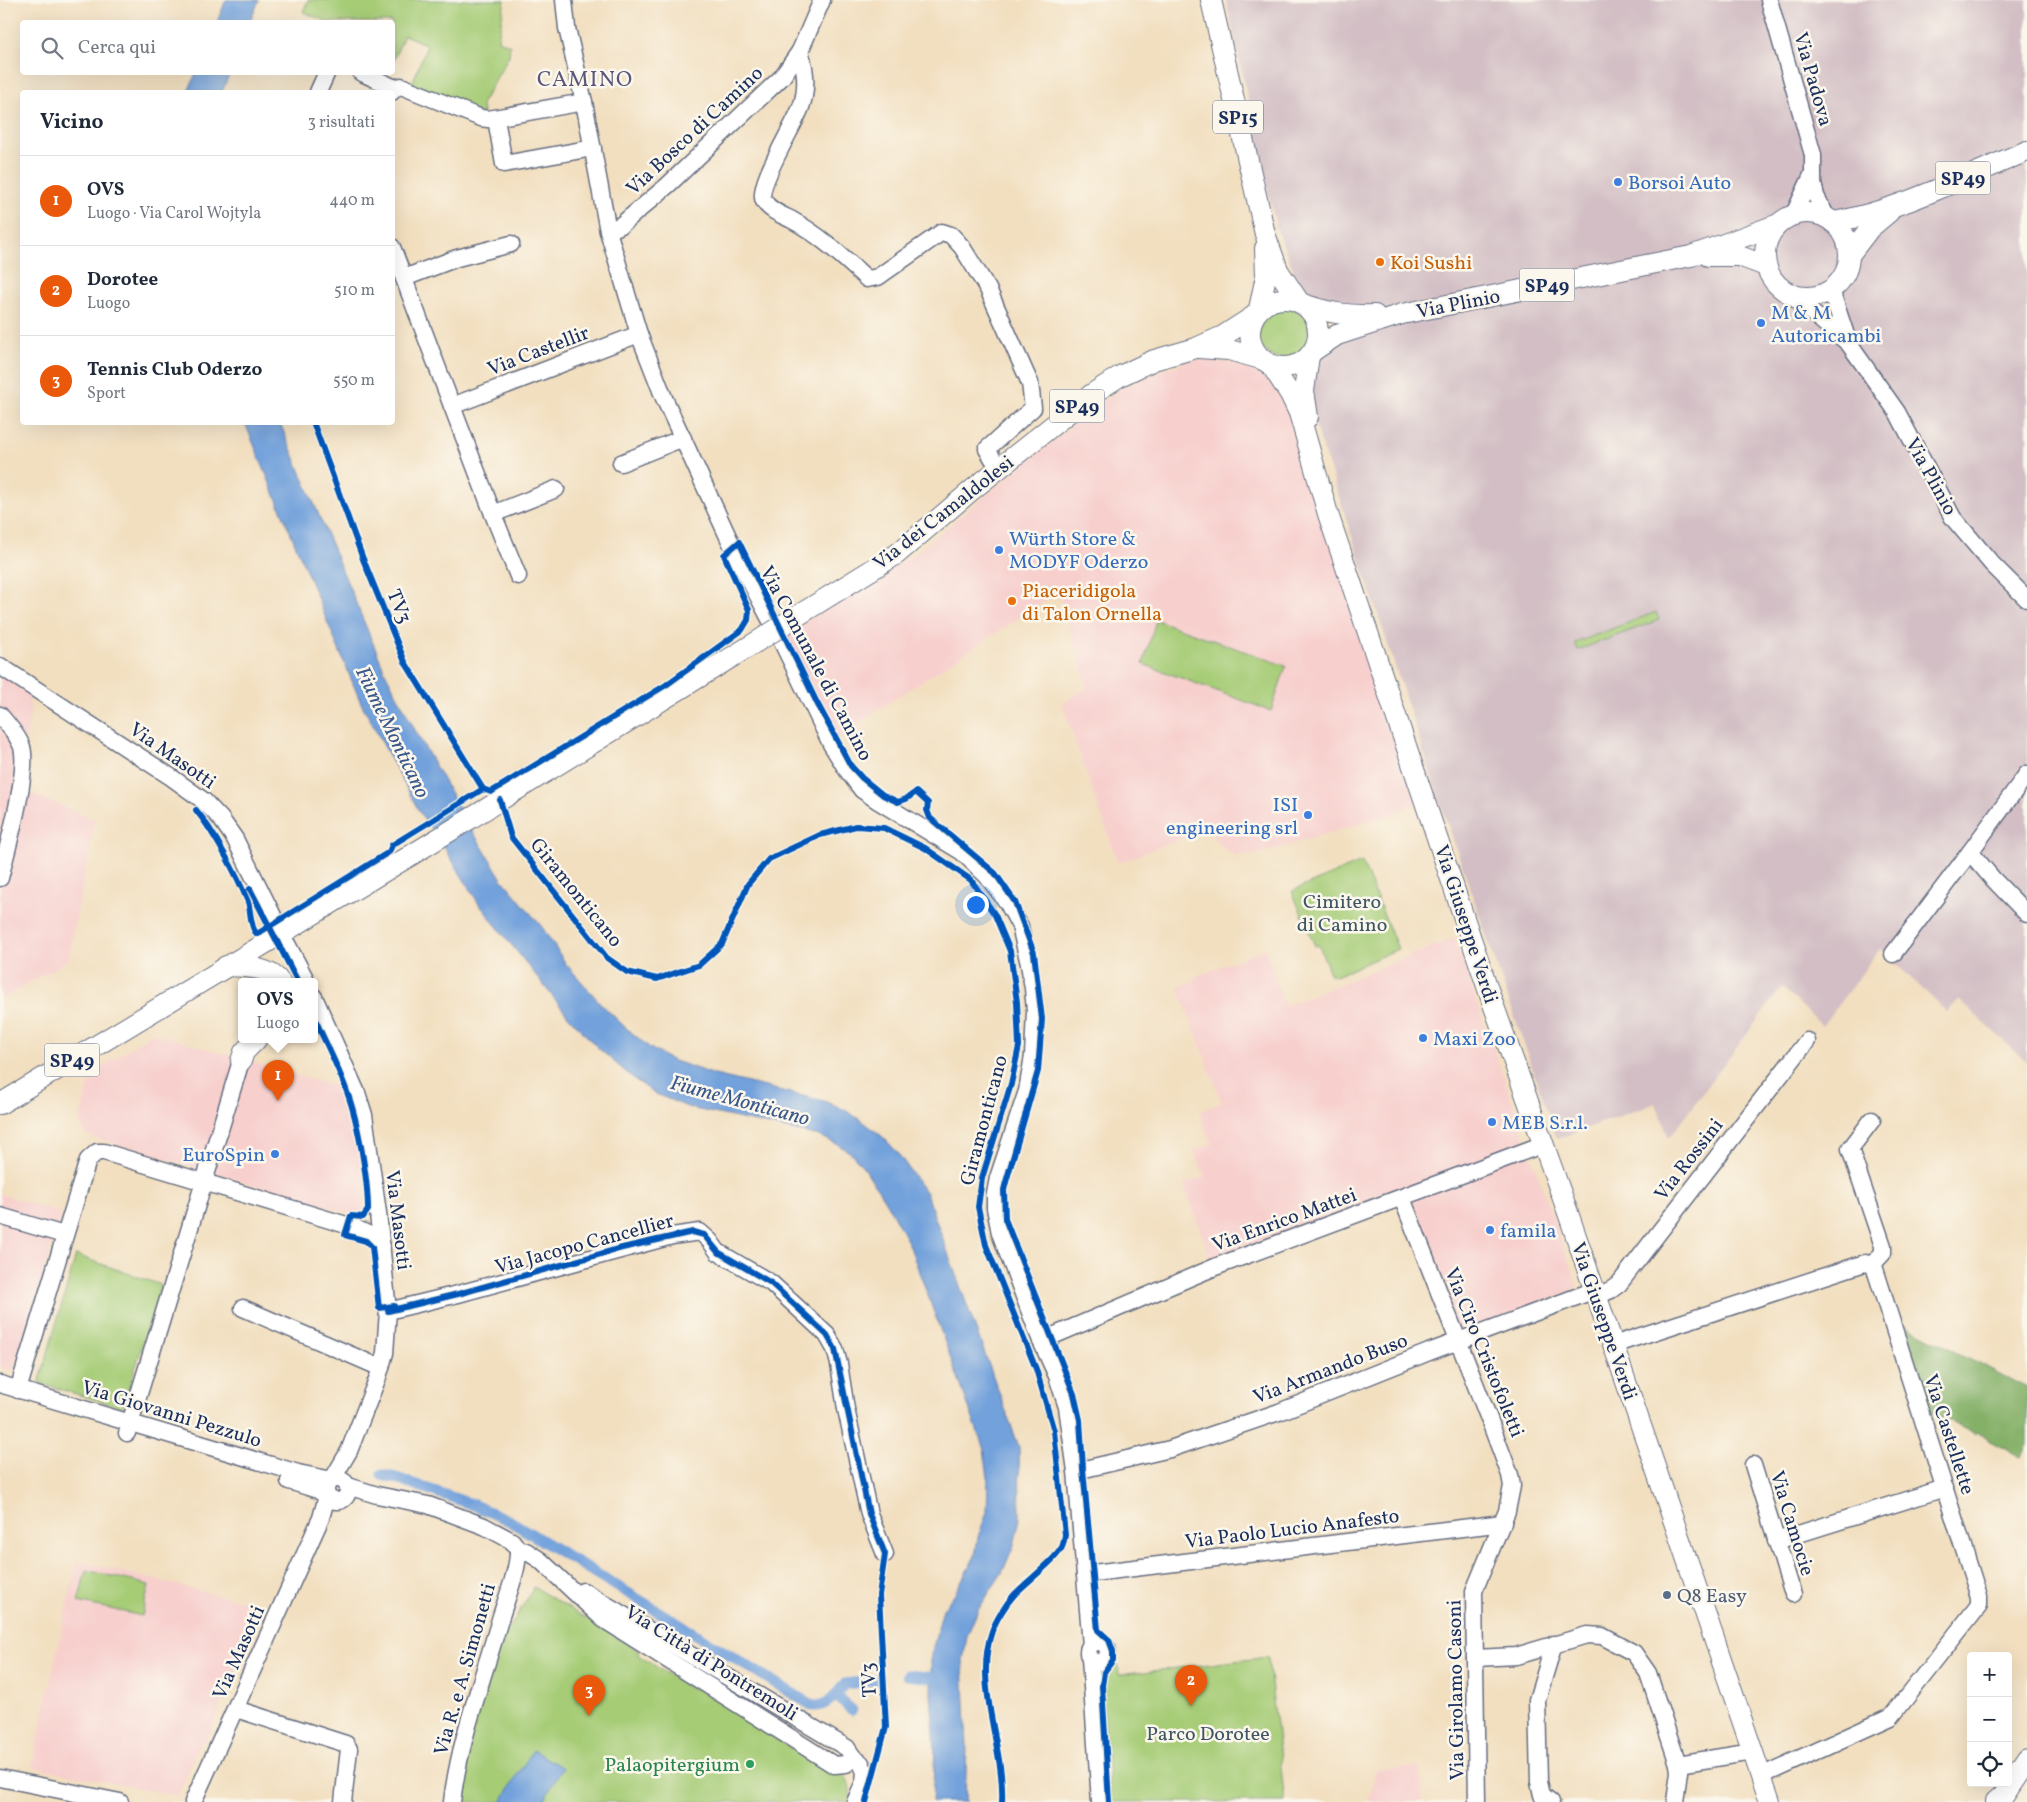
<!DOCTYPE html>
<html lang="it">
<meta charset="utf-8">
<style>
body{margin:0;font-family:Vollkorn,serif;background:#f6f6f7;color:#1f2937}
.controls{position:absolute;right:15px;bottom:15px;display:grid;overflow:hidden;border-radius:5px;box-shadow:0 5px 20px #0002}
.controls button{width:45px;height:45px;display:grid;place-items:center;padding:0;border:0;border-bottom:1px solid #e0e1e3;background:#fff;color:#1f2937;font:25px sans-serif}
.you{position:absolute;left:975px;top:904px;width:18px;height:18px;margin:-12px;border:4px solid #fff;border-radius:50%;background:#1a73e8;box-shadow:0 0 0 8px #1a73e833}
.badge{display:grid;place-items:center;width:32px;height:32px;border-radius:50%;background:#ea580c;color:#fff;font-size:16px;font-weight:700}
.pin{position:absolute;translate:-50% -41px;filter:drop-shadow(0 1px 2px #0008)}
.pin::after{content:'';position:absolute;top:26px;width:18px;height:15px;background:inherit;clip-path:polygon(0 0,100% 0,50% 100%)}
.popup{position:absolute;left:238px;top:978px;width:80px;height:65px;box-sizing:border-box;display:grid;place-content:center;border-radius:5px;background:#fff;filter:drop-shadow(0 1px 4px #0005);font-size:16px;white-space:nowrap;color:#747a83}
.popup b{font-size:19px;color:#1f2937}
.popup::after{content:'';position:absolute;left:50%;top:100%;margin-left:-10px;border:10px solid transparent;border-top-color:#fff}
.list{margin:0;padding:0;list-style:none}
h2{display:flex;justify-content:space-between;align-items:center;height:65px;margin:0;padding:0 20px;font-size:21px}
h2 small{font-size:16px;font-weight:400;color:#747a83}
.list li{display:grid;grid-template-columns:32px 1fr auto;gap:15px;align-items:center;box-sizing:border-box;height:90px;padding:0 20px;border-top:1px solid #e0e1e3}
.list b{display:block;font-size:19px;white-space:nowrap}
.list p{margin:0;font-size:16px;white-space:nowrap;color:#747a83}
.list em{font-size:16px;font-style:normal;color:#747a83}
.icon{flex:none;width:28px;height:28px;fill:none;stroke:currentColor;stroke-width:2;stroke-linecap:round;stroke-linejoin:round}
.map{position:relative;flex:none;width:2027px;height:1802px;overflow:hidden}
.search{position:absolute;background:#fff;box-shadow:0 5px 20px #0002;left:20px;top:20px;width:375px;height:55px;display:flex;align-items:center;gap:12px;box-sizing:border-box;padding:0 18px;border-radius:5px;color:#747a83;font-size:19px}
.panel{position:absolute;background:#fff;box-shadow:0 5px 20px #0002;left:20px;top:90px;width:375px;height:335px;border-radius:5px}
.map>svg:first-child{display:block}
</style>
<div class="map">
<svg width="2027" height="1802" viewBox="0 0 2027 1802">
<rect width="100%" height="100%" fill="#fbf7ec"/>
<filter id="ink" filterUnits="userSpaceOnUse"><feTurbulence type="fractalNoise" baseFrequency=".02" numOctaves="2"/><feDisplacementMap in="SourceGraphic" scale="10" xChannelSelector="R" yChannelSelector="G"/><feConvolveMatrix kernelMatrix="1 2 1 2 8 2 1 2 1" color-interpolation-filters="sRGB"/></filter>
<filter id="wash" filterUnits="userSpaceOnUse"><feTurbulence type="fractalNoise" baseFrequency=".0096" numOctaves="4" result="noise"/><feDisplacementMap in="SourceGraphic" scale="20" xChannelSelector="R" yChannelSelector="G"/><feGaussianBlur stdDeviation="1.12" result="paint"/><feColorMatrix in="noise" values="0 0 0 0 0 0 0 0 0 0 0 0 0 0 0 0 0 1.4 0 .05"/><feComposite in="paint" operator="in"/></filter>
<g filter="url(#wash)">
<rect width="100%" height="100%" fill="#f2dfc0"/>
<!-- built -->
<g fill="#f7d0ce">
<polygon points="1191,359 1234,363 1270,378 1294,414 1426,801 1375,819 1256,855 1235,855 1218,843 1208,828 1118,863 1062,704 1087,688 1082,666 1058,593 870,715 831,744 780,638 913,555 1086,413 1124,387"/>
<polygon points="0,672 29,694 31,710 15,786 95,820 68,960 0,1000"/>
<polygon points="1454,938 1578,1288 1459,1336 1409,1188 1212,1262 1184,1184 1205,1177 1194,1150 1212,1144 1199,1112 1222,1102 1178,987 1195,981 1194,977 1265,949 1285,1006"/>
<polygon points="153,1033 344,1089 355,1131 364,1187 362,1217 85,1135 79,1121 92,1074"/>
<polygon points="0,1194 62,1213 13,1371 0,1367"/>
<polygon points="77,1561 260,1605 207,1740 200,1743 178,1796 32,1767"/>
<polygon points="1420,1767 1421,1802 1368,1802 1376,1770"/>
</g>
<!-- industrial -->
<polygon fill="#d2bec4" points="1226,0 2027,0 2027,1062 1959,1000 1947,1012 1880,949 1822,1026 1782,987 1669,1138 1656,1103 1557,1139 1438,796 1308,403 1311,370 1322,351 1346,337 1337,306 1320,299 1297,279 1276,227"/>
<!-- green -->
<g fill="#a6cc76" stroke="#607e6a">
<polygon points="308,0 505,0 498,40 510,45 509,56 482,103 483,114 411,86 427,45 404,35 393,62 392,22 328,22 303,12"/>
<circle cx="1284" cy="333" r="26"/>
<polygon points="1656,612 1659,620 1578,650 1575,643"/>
<polygon points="1156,620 1286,666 1271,711 1143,664"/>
<polygon points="1362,862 1398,949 1336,976 1335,975 1331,976 1319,945 1315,946 1292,891"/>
<polygon points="76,1255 161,1285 123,1408 39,1383"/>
<polygon points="86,1570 149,1585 142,1616 78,1602"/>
<path d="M534 1587 639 1651 638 1655 688 1687 704 1691 725 1704 728 1709 826 1770 831 1772 837 1770C850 1778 852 1789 849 1802H460L470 1732 497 1649Z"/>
<path d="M1268 1657 1285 1802H1111L1101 1678C1104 1668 1108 1666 1118 1663L1119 1675Z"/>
</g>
<!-- forest -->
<polygon fill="#84b067" stroke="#507062" points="1895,1320 2027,1388 2027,1444 2020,1457 1988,1440 1989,1438 1977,1432 1975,1434 1925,1410"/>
<!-- water -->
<g fill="#72a1db" stroke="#46689c">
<polygon points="226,0 259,0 250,22 217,22"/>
<polygon points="196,73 196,72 230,73 222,92 188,92"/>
<polygon points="245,423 280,423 386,674 415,730 467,822 502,879 542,927 566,964 602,1005 625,1027 650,1048 671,1060 715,1075 824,1101 847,1111 865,1123 883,1137 897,1152 926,1193 1019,1447 1020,1519 1014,1545 1002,1573 978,1610 967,1636 963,1661 967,1747 965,1802 932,1802 935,1749 931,1695 931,1655 943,1609 955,1593 975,1556 978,1537 987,1512 988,1478 984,1449 909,1244 887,1204 865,1169 851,1153 837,1144 820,1136 690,1108 656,1094 634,1079 597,1047 569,1017 479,904 439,839 420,813 361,703"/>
<polygon points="533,1750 563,1768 542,1802 501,1802"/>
</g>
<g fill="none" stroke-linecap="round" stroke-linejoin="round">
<!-- canal -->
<g stroke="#72a1db" stroke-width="11">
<path d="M382 1475 396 1478 474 1505 510 1521 813 1706C828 1707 836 1694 845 1684L878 1680"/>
<polyline points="907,1675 945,1679"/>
<polyline points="835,1695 852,1710"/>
</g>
</g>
</g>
<g filter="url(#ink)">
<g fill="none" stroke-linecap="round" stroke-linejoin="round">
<defs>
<g id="minor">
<polyline points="564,0 567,28 584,102 608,231 639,334 664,398 736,554 780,638 831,744 847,770 862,790 878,801 962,852 987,876 1007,902 1020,926 1029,964 1033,988 1035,1011 1033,1056 1027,1091 998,1178 995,1194 995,1208 1000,1233 1041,1341 1057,1376 1067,1407 1076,1471 1091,1645"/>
<polyline points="1769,0 1813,155 1813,183 1816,196 1826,216"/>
<path d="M800 51C806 70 808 88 801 107 795 125 755 187 764 201 770 211 782 215 792 220 820 235 844 258 867 279L878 277 942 232 951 235 962 247 988 289 1030 383 1033 408 987 449 999 469"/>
<polyline points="360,72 395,88"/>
<polyline points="318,92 327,72"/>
<polyline points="392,92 395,88 401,86 481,118 488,119 584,102"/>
<polyline points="496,119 504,164 593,148"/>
<polyline points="1794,214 1813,173"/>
<polyline points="608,231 621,225 668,185 782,77 800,51 822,0"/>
<polyline points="392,247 452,406 639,334"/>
<polyline points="404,278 457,258 511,244"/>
<polyline points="1831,290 1849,344 1897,412 1953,518 1992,564 2027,599"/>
<polyline points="1787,292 1847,342"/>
<polyline points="452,406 493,514 556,489"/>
<polyline points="621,463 683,438"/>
<polyline points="493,514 518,576"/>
<polyline points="0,666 171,777 204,801 221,819 235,839 276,922"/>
<path d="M0 715C7 724 18 735 22 747 29 773 7 849 0 878"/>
<polyline points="2027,774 1970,852 1992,878 2027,914"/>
<polyline points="287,944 307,982"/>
<polyline points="1893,954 1970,852"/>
<polyline points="1872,1120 1850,1149 1883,1246 1883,1253 1872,1265"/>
<polyline points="1402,1198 1489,1419 1510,1475 1512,1486 1507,1511 1474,1591 1477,1802"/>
<polyline points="0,1216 64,1235"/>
<polyline points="1597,1296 1611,1290 1619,1284 1807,1041"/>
<polyline points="243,1308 381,1368"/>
<polyline points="388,1311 458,1294 672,1236 700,1232 710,1241 718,1252 771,1283 827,1335 835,1349 839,1364 846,1409 869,1514 885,1554"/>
<polyline points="1041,1341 1215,1267 1544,1144"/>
<polyline points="1613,1345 1865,1263 1872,1265 1875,1269 1979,1597 1979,1605 1891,1717 1761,1776"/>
<polyline points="0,1384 298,1473 332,1480 349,1451 378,1377 385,1353 388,1311 378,1213 364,1115 357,1093 314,997"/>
<polyline points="18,1390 88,1160 97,1152 104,1152 353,1227 374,1237 382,1246"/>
<polyline points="127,1433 241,1061"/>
<polyline points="1753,1465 1793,1594"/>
<polyline points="1076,1471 1170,1449 1279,1412 1429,1352 1595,1290"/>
<circle cx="337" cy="1490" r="11"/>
<polyline points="348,1486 377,1495 428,1505 484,1526 512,1541 518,1549 526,1551 540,1560 603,1619 834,1765 846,1764 853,1757"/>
<polyline points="1776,1541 1945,1488"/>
<polyline points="1085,1574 1503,1523"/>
<polyline points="583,1591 847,1748 853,1757 861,1763 865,1772 864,1782 855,1802"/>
<circle cx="1098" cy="1652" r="10"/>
<polyline points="1090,1658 1100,1802"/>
<polyline points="1475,1658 1516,1656 1587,1635 1602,1636 1634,1653 1648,1673 1678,1764 1679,1772 1675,1802"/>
<polyline points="236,1709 346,1744 349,1749 343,1802"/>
<polyline points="1678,1764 1753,1752"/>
<polyline points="0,1778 120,1802"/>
<polyline points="193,1802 321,1518 327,1496 318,1490 289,1481"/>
<path d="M452 1802C459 1741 484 1676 501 1616 507 1597 519 1568 518 1549"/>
<polyline points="1551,1802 1542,1795 1539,1782 1537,1700 1554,1644"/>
</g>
<g id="major">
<polyline points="1211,0 1265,234 1278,270 1300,303"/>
<circle cx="1807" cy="255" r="42"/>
<path d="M1834 222C1901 210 1964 177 2027 151"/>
<polyline points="1850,254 1870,228 1889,212"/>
<polyline points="1708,256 1739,256 1766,266"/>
<circle cx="1284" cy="333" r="34"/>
<path d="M1303 304C1329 313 1347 316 1375 315"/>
<polyline points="1259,309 1266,276 1265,248"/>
<polyline points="1198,348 1229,350 1261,359"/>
<polyline points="1313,351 1337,335 1402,314 1691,256 1776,225"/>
<polyline points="1271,365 1290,394 1299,413 1328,514 1492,1001 1566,1207 1770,1802"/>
<polyline points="1308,417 1304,391 1309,356"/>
<polyline points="786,623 897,554 972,490 1092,394 1120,376 1154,360 1196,348 1223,336 1254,316"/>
<path d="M226 966C243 967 270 966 280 982"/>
<polyline points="241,1061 244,1052 256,1040"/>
<polyline points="0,1104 413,854 766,636"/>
<polyline points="1996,1802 2003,1796 2027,1760"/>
</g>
</defs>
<!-- minor casing -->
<use href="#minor" stroke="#666d80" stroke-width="19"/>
<!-- major casing -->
<use href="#major" stroke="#666d80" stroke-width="22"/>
<!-- minor -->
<use href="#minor" stroke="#fff" stroke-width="16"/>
<!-- major -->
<use href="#major" stroke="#fff" stroke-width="20"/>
<defs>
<polyline id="major-bridge" points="766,636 786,623"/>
</defs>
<!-- major-bridge casing -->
<use href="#major-bridge" stroke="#666d80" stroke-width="22" stroke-linecap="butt"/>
<!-- major-bridge -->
<use href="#major-bridge" stroke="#fff" stroke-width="20"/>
<defs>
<g id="cycleway">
<polyline points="313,422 363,559 405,662 483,789 491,792 666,685 742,630 748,620 749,610 724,555 739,542 817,703 851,766 862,778 883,795 898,802 906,799 916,792 928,803 927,810 930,818 995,873 1015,902 1034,953 1042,1019 1038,1071 1006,1182 1004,1190 1005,1219 1074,1394 1080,1420 1083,1469 1098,1630 1109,1640 1113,1651 1113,1660 1104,1672 1102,1686 1109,1802"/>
<path d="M500 800 511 837 607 958 627 972 657 979 699 965 722 944 748 884 769 859 820 835 856 826 884 828 925 848 971 880 995 915 1010 951 1017 1002 1019 1046 1011 1084 982 1178 978 1207 986 1245 1036 1369 1054 1431 1065 1535C1064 1539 1064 1543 1062 1547 1057 1559 1025 1583 1014 1595 1006 1604 996 1620 992 1631 973 1684 1005 1748 1002 1802"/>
<path d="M196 810C214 832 237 875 248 902 251 911 250 928 257 934L389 852 392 845 483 789"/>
<polyline points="250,889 298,982"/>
<path d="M314 1017C325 1042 338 1066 347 1092 358 1121 368 1179 368 1210L363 1217 351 1216 345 1235 366 1241 372 1247 379 1308 394 1306 395 1309"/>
<polyline points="388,1311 458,1294 622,1248 693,1232 704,1235 718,1252 771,1283 827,1335 835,1349 869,1514 885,1554 879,1595 886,1727 866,1802"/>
</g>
</defs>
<!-- cycleway casing -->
<use href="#cycleway" stroke="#fbf7ec" stroke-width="9"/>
<!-- cycleway -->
<use href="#cycleway" stroke="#0057b8" stroke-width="6"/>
</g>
</g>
<!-- markers -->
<g fill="#3f7fe0" stroke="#fbf7ec" stroke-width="2">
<circle cx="1618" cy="182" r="5"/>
<circle cx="1761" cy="323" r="5"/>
<circle cx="999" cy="550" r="5"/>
<circle cx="1308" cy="815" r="5"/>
<circle cx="1423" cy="1038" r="5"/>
<circle cx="1492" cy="1122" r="5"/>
<circle cx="275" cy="1154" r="5"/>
<circle cx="1490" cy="1230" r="5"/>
</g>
<g fill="#e8710a" stroke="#fbf7ec" stroke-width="2">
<circle cx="1380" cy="262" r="5"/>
<circle cx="1012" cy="601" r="5"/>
</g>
<circle fill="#5c6f8a" stroke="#fbf7ec" stroke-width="2" cx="1667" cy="1595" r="5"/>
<circle fill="#2e9e5b" stroke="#fbf7ec" stroke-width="2" cx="750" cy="1764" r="5"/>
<g text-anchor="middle" stroke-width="5" stroke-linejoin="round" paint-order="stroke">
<!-- shield labels -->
<g fill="#fbf7ec" stroke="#5e6b89" stroke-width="1">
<rect x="1213" y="100.5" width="50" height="33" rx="4"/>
<rect x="1935.5" y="161.5" width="55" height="33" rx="4"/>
<rect x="1519.5" y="268.5" width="55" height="33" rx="4"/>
<rect x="1049.5" y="389.5" width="55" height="33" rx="4"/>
<rect x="44.5" y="1043.5" width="55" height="33" rx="4"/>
</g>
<g font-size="19" font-weight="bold" fill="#1b2f5e">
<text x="1238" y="124">SP15</text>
<text x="1963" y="185">SP49</text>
<text x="1547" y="292">SP49</text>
<text x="1077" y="413">SP49</text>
<text x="72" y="1067">SP49</text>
</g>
<!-- street labels -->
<g font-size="20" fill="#1b2f5e" stroke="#fbf7ec">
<text transform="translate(1814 79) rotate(74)" y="7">Via Padova</text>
<text transform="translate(694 130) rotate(-43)" y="7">Via Bosco di Camino</text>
<text transform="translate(1458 303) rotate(-11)" y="7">Via Plinio</text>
<text transform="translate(538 350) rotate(-21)" y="7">Via Castellir</text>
<text transform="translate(1932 476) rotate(61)" y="7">Via Plinio</text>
<text transform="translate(943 512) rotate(-38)" y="7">Via dei Camaldolesi</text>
<text transform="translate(400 606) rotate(68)" y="7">TV3</text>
<text transform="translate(817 663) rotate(62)" y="7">Via Comunale di Camino</text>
<text transform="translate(173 755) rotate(35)" y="7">Via Masotti</text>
<text transform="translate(577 892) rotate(51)" y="7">Giramonticano</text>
<text transform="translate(1467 924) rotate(72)" y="7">Via Giuseppe Verdi</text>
<text transform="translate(983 1120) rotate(-75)" y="7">Giramonticano</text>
<text transform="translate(1688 1159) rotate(-52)" y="7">Via Rossini</text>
<text transform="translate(1284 1219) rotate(-20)" y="7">Via Enrico Mattei</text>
<text transform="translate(399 1220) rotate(83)" y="7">Via Masotti</text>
<text transform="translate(584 1243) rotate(-15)" y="7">Via Jacopo Cancellier</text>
<text transform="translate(1605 1321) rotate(71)" y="7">Via Giuseppe Verdi</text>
<text transform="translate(1485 1352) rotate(68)" y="7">Via Ciro Cristofoletti</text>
<text transform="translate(1330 1368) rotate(-21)" y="7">Via Armando Buso</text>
<text transform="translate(172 1413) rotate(17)" y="7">Via Giovanni Pezzulo</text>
<text transform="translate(1950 1434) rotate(72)" y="7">Via Castellette</text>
<text transform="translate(1793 1523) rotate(73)" y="7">Via Camocie</text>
<text transform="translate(1292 1528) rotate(-7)" y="7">Via Paolo Lucio Anafesto</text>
<text transform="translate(238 1652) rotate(-66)" y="7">Via Masotti</text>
<text transform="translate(712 1662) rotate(32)" y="7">Via Città di Pontremoli</text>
<text transform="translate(464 1669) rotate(-74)" y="7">Via R. e A. Simonetti</text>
<text transform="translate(868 1680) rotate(-93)" y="7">TV3</text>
<text transform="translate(1455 1690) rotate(-91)" y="7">Via Girolamo Casoni</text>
</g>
<!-- shop labels -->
<g font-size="20" fill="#366cbe" stroke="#fbf7ec" text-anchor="start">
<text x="1628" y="189">Borsoi Auto</text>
<text x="1771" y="319">M &amp; M<tspan x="1771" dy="23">Autoricambi</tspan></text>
<text x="1009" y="545">Würth Store &amp;<tspan x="1009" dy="23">MODYF Oderzo</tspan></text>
<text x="1298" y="811" text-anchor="end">ISI<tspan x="1298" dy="23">engineering srl</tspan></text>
<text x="1433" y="1045">Maxi Zoo</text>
<text x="1502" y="1129">MEB S.r.l.</text>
<text x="265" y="1161" text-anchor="end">EuroSpin</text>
<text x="1500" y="1237">famila</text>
</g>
<!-- food labels -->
<g font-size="20" fill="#c56008" stroke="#fbf7ec" text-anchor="start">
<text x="1390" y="269">Koi Sushi</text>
<text x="1022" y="597">Piaceridigola<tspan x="1022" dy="23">di Talon Ornella</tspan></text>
</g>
<!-- park labels -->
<g font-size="20" fill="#3e5664" stroke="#fbf7ec">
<text x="1342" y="908">Cimitero<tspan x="1342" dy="23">di Camino</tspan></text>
<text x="1208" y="1740">Parco Dorotee</text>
</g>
<!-- service labels -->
<g font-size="20" fill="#4e5e75" stroke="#fbf7ec" text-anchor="start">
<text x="1677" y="1602">Q8 Easy</text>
</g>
<!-- leisure labels -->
<g font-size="20" fill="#27864d" stroke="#fbf7ec" text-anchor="end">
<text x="740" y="1771">Palaopitergium</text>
</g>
<!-- water labels -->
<g font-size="21" font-style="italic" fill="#39578a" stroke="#fbf7ec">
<text transform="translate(393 732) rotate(64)" y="7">Fiume Monticano</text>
<text transform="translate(740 1100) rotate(15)" y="7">Fiume Monticano</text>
</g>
<!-- quarter labels -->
<g font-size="22" letter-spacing="1" fill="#59557b" stroke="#fbf7ec">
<text x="585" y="86">CAMINO</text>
</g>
</g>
</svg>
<div class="controls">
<button>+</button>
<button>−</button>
<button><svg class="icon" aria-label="locate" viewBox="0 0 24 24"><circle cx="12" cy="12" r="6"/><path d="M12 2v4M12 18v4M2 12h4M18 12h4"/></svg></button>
</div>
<div class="you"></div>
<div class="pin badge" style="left:278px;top:1101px">1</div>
<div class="popup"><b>OVS</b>Luogo</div>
<div class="pin badge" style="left:1191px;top:1706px">2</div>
<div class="pin badge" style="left:589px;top:1716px">3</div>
<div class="search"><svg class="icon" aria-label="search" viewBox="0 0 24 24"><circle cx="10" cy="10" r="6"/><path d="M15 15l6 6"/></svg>Cerca qui</div>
<section class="panel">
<h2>Vicino<small>3 risultati</small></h2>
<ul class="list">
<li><span class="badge">1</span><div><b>OVS</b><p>Luogo · Via Carol Wojtyla</p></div><em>440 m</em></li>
<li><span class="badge">2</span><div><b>Dorotee</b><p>Luogo</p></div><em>510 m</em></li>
<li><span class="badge">3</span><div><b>Tennis Club Oderzo</b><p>Sport</p></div><em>550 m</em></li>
</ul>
</section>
</div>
